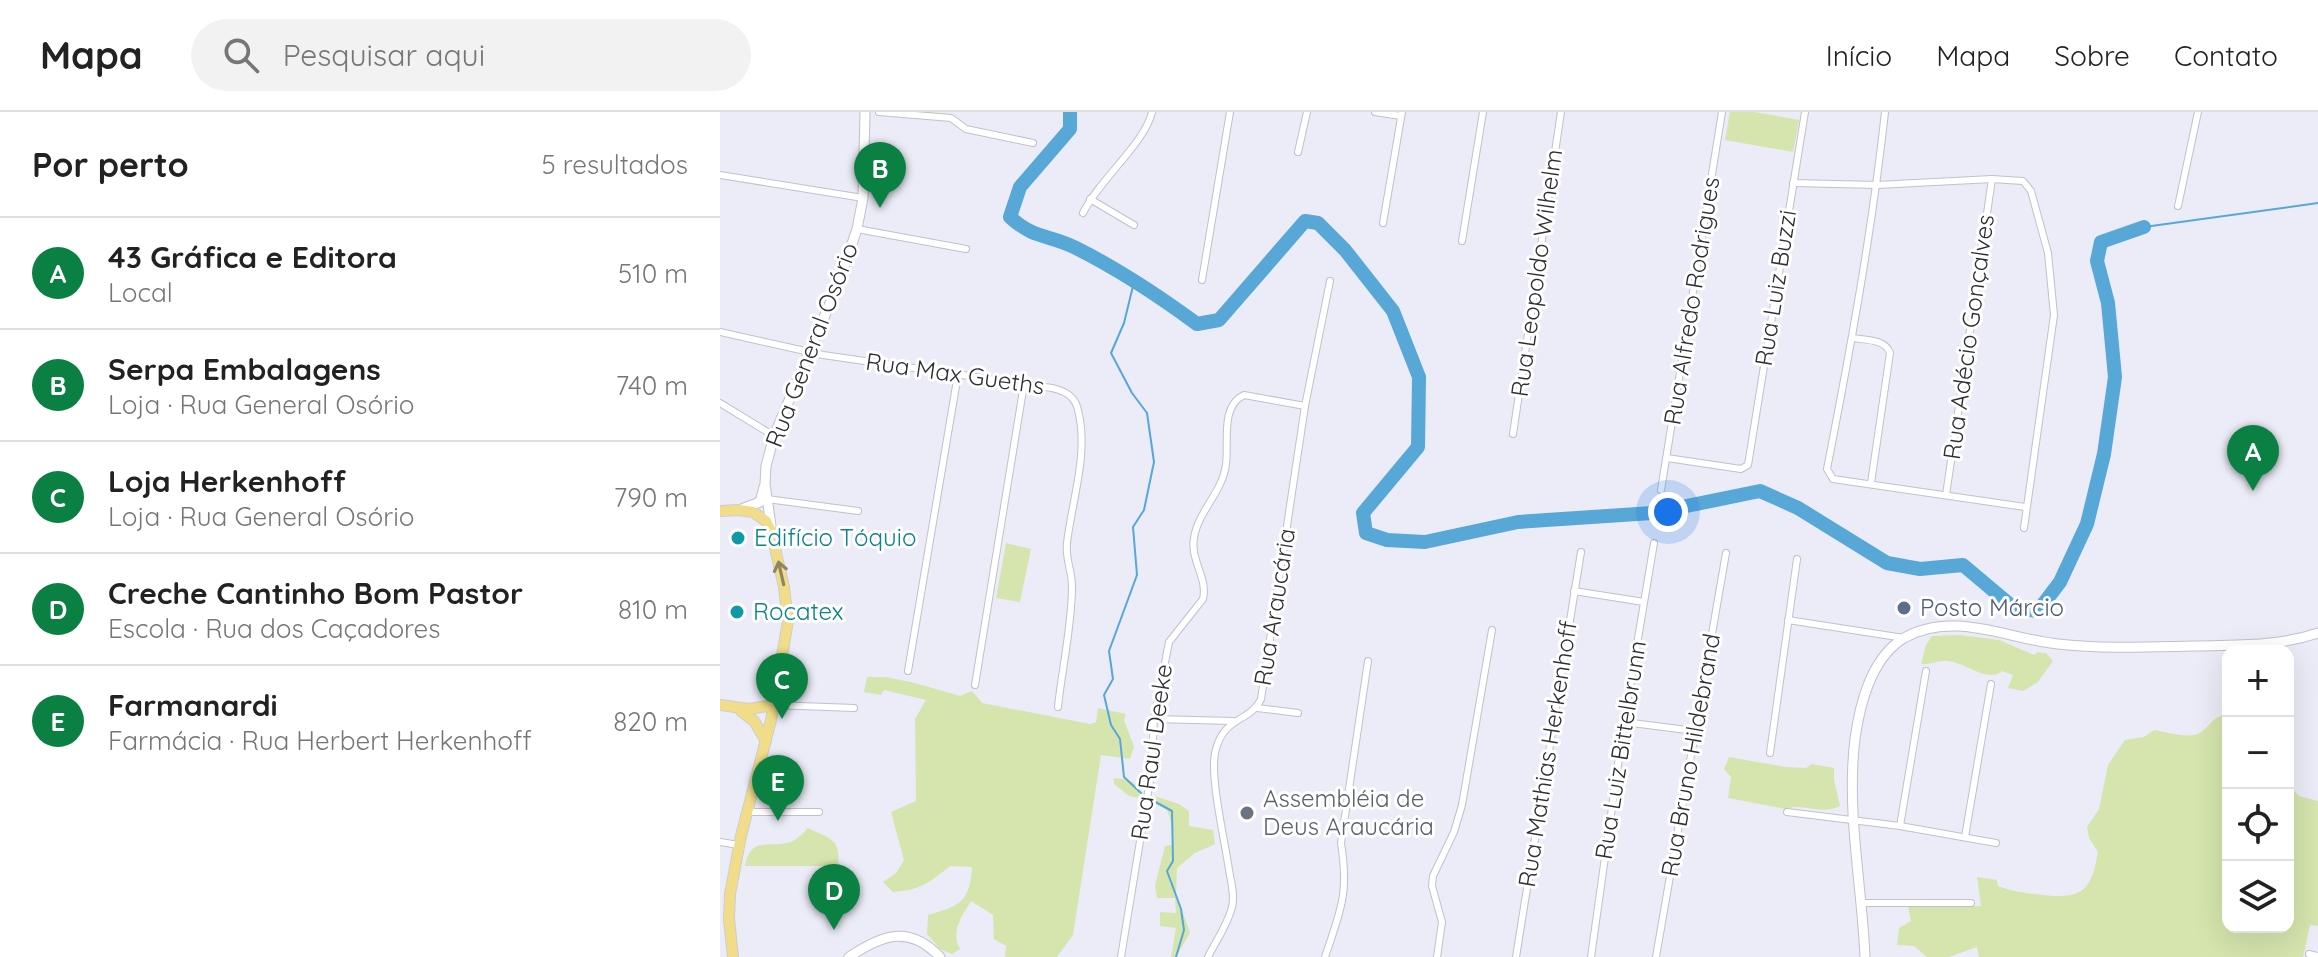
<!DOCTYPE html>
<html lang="pt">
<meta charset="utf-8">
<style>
body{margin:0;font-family:Quicksand,sans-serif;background:#f2f2f2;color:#222}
.controls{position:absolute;right:24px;bottom:24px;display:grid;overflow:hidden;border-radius:16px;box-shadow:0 8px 32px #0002}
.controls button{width:72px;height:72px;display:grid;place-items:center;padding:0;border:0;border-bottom:2px solid #e0e0e0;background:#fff;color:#222;font:40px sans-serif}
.you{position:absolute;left:948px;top:400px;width:28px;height:28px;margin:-20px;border:6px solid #fff;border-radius:50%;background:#1a73e8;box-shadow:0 0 0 12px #1a73e833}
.badge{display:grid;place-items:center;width:52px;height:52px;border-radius:50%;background:#0b8043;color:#fff;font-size:26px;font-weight:700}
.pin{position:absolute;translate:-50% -66px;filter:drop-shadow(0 2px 4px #0008)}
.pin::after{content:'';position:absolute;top:42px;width:28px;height:24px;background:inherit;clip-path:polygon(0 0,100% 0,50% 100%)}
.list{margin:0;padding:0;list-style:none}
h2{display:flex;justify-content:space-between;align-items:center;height:104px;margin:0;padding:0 32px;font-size:34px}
h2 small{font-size:26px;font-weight:400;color:#767676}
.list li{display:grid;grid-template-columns:52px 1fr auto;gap:24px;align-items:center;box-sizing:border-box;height:112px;padding:0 32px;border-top:2px solid #e0e0e0}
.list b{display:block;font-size:30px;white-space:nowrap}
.list p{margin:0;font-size:26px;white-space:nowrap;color:#767676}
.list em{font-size:26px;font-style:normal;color:#767676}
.icon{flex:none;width:44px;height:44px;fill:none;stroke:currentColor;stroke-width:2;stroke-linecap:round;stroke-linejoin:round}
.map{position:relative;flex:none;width:1598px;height:845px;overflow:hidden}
header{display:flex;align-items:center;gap:48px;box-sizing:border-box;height:112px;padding:0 40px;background:#fff;border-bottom:2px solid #e0e0e0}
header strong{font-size:38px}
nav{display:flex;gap:44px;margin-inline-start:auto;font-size:28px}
.search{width:560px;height:72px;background:#f2f2f2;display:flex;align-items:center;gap:20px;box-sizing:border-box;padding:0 28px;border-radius:44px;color:#767676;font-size:30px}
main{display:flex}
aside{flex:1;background:#fff}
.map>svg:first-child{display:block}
</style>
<header>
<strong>Mapa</strong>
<div class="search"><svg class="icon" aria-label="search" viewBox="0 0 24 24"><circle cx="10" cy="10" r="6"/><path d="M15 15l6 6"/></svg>Pesquisar aqui</div>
<nav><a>Início</a><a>Mapa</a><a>Sobre</a><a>Contato</a></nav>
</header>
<main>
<aside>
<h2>Por perto<small>5 resultados</small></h2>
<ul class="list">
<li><span class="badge">A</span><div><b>43 Gráfica e Editora</b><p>Local</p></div><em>510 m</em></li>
<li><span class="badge">B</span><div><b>Serpa Embalagens</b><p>Loja · Rua General Osório</p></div><em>740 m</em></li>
<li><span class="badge">C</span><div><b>Loja Herkenhoff</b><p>Loja · Rua General Osório</p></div><em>790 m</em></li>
<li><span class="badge">D</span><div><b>Creche Cantinho Bom Pastor</b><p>Escola · Rua dos Caçadores</p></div><em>810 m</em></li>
<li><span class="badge">E</span><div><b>Farmanardi</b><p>Farmácia · Rua Herbert Herkenhoff</p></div><em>820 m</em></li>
</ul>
</aside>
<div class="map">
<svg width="1598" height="845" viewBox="0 0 1598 845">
<rect width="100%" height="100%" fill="#ebecf7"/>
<!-- green -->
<g fill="#d5e5ad">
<polygon points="1010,0 1034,0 1079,8 1073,40 1005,28"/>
<polygon points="286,431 311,437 300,490 276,486"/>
<path d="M1240 523 1279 528 1314 543 1318 540 1326 541 1333 549 1318 570 1303 579 1288 576 1293 563 1282 559C1267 572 1246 550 1227 549 1218 548 1211 553 1201 552L1206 533 1212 524Z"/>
<path d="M147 565H166L195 571 240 584 252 579 262 591 370 612 376 610 378 596 406 602 404 608 414 635 410 647 381 643 353 823 337 845H285L286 834 274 827 273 803 251 789C242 804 230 820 240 837L232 842 220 837 207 822 208 803C240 794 250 790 252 755L230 754C209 771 200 778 173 780L163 770 176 761 184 748 171 700 196 689 195 607 206 588 164 578 161 583 144 580Z"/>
<path d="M1508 601V815H1568V672L1579 684 1598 689V814L1590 813 1583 845H1259L1257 835 1229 845H1207L1194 834 1177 833 1179 816 1191 809 1188 794H1261L1257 765 1277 768 1278 774C1293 780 1307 781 1322 783 1362 787 1371 780 1378 740L1369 726 1367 715 1379 697 1388 653 1405 628 1424 625 1434 618C1447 620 1470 628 1481 620 1495 610 1488 608 1508 601Z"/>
<path d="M1009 645 1065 655 1086 656 1092 652 1114 656V668L1120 694C1100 704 1084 690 1066 697L1008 686 1011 665 1004 657Z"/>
<polygon points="394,666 409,668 420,675 419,686 409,684 394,672"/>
<polygon points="435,684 459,692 469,699 469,714 493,718 495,732 475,741 457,756 456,781 470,821 456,845 451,845 456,816 440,814 440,800 456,801 455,786 437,786 435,774 445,734 452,733 452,713 447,698 432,690"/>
<path d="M88 716C110 727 121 726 118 754H25C31 722 50 738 73 729 79 726 83 721 88 716Z"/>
</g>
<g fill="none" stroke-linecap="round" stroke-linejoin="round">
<!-- stream -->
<g stroke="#57a7d7" stroke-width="2">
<polyline points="1424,115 1598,91"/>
<polyline points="414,170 404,211 391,241 412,281 427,301 434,350 424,398 413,415 417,463 389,539 393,567 384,583 391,613 400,627 404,665 421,681"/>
<polyline points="432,688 452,699 453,749 447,759 461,797 464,818 456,845"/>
</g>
<!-- river -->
<path stroke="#57a7d7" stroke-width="14" d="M350 0V17L300 75 290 105C315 128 329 122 356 136 398 157 439 184 477 212L499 208 585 109 598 111 625 138 673 199 699 265 698 335 643 401 646 421 667 428 705 430 798 410 932 401 1040 379 1078 396 1167 451 1200 457 1243 453 1294 496 1318 499 1340 470 1367 412 1384 342 1395 265 1388 191 1377 149 1381 130 1424 115"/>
<defs>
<g id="minor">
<polyline points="159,0 231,6 246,17 313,31"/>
<polyline points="655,0 681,4"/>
<path d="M1165 0C1152 120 1130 239 1107 357L1113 367 1305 395"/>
<polyline points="578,40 587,0"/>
<polyline points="0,63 143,86"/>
<polyline points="1073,71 1157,73 1272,67 1303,69 1311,79 1328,141 1334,203 1304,416"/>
<polyline points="370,87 414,113"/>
<polyline points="1458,94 1478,0"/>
<path d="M363 101C379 68 425 31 432 0"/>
<polyline points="663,111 682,0"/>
<polyline points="137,117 246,137"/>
<polyline points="742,129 763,0"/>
<polyline points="482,168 510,0"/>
<path d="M0 220 103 243 332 276C345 279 355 284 358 298 369 341 352 388 347 431 345 446 352 459 352 474 352 514 342 556 338 595"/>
<path d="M1133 226C1146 228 1165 227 1170 241L1151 371"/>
<polyline points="0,291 54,324"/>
<polyline points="793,322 841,0"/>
<polyline points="947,346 1021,357 1028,353 1085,0"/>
<polyline points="941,378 1002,0"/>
<polyline points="1226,383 1272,67"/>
<polyline points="47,387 138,399"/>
<polyline points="854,479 924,490"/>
<polyline points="1068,508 1184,526"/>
<polyline points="188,559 238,262"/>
<polyline points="255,573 304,272"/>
<polyline points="53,593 134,596"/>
<polyline points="537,596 578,601"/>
<polyline points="434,607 513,609"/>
<polyline points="904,610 975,619"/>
<polyline points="1050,641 1077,447"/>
<polyline points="27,700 99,700"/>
<polyline points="1067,700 1180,714 1276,731"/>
<polyline points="1180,714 1206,559"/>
<polyline points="1245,725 1271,572"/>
<polyline points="0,730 19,733"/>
<polyline points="1141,791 1251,791"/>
<polyline points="1589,842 1598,844"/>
<path d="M401 845 431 662 434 607 449 530 483 487C488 466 470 448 474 426 478 399 503 380 506 352 509 331 500 294 524 283L585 294"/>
<path d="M488 845C496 829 508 812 512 795 515 783 511 770 509 758 505 729 490 667 495 641 503 603 530 611 541 587L585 294 610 169"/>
<path d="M605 845C621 797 629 782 621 731L648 549"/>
<polyline points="717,845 722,810 712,774 713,764 734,720 742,693 772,518"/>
<polyline points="796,845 861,440"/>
<polyline points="871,845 904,610 934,431"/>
<polyline points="936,845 1006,441"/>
</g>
<g id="secondary">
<polyline points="19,398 40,390 44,375"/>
<polyline points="51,414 45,372 46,354 54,324 119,170 137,117 143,86 145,0"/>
<path d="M129 845C162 823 189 812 220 845"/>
<path d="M1145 845C1142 773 1126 699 1135 627 1140 591 1151 546 1184 526 1233 498 1288 527 1338 532 1383 537 1427 535 1472 534 1514 533 1557 535 1598 521"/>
</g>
<g id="primary">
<polyline points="0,399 19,398 33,400 46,409 51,419 64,475 68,509 51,608 21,724 10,782 9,807 13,845"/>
<polyline points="0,593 29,597 53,593"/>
<polyline points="21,599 34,609 46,629"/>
</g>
</defs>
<!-- minor casing -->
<use href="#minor" stroke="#c0c1cc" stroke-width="8"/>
<!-- secondary casing -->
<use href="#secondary" stroke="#c0c1cc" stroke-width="11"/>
<!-- primary casing -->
<use href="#primary" stroke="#cdcdce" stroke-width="12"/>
<!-- minor -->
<use href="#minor" stroke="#fff" stroke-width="6"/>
<!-- secondary -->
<use href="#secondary" stroke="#fff" stroke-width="9"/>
<!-- primary -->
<use href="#primary" stroke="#f1dd89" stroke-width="10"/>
</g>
<!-- one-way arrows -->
<defs><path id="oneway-shaft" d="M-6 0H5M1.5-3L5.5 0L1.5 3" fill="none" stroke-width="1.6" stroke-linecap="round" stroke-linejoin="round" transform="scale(2)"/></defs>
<use stroke="#90865e" href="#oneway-shaft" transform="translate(61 461) rotate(-103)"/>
<!-- markers -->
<g fill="#0f9aa8" stroke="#fff" stroke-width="3">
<circle cx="18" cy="426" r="8"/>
<circle cx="17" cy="500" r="8"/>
</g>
<circle fill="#5c6f8a" stroke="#fff" stroke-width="3" cx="1184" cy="496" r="8"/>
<circle fill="#6b7280" stroke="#fff" stroke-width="3" cx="527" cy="701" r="8"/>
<g text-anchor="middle" stroke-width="6" stroke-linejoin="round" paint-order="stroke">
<!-- street labels -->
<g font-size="24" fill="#2e2f33" stroke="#fff">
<text transform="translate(817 161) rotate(-82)" y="8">Rua Leopoldo Wilhelm</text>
<text transform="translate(1056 176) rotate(-81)" y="8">Rua Luiz Buzzi</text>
<text transform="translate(972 189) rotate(-81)" y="8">Rua Alfredo Rodrigues</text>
<text transform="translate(1249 225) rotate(-82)" y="8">Rua Adécio Gonçalves</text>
<text transform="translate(92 233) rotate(-69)" y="8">Rua General Osório</text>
<text transform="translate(235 262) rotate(8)" y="8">Rua Max Gueths</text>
<text transform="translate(555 495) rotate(-81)" y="8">Rua Araucária</text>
<text transform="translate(901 638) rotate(-81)" y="8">Rua Luiz Bittelbrunn</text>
<text transform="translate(432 640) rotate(-82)" y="8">Rua Raul Deeke</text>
<text transform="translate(828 642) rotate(-81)" y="8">Rua Mathias Herkenhoff</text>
<text transform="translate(971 643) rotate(-80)" y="8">Rua Bruno Hildebrand</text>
</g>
<!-- culture labels -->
<g font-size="24" fill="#0d838f" stroke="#fff" text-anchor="start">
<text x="34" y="434">Edifício Tóquio</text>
<text x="33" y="508">Rocatex</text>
</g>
<!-- service labels -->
<g font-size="24" fill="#4e5e75" stroke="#fff" text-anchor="start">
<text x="1200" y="504">Posto Márcio</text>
</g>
<!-- worship labels -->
<g font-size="24" fill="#5b616d" stroke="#fff" text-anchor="start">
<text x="543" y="695">Assembléia de<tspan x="543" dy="28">Deus Araucária</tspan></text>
</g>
</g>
</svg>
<div class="controls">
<button>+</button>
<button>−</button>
<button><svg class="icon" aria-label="locate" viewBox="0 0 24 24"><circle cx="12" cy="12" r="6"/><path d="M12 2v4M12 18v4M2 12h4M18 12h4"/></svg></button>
<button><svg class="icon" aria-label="layers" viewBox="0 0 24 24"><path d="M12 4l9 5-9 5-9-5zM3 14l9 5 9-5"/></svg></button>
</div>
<div class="you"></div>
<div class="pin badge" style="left:1533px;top:379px">A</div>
<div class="pin badge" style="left:160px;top:96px">B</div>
<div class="pin badge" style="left:62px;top:607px">C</div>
<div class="pin badge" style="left:114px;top:818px">D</div>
<div class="pin badge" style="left:58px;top:709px">E</div>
</div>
</main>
